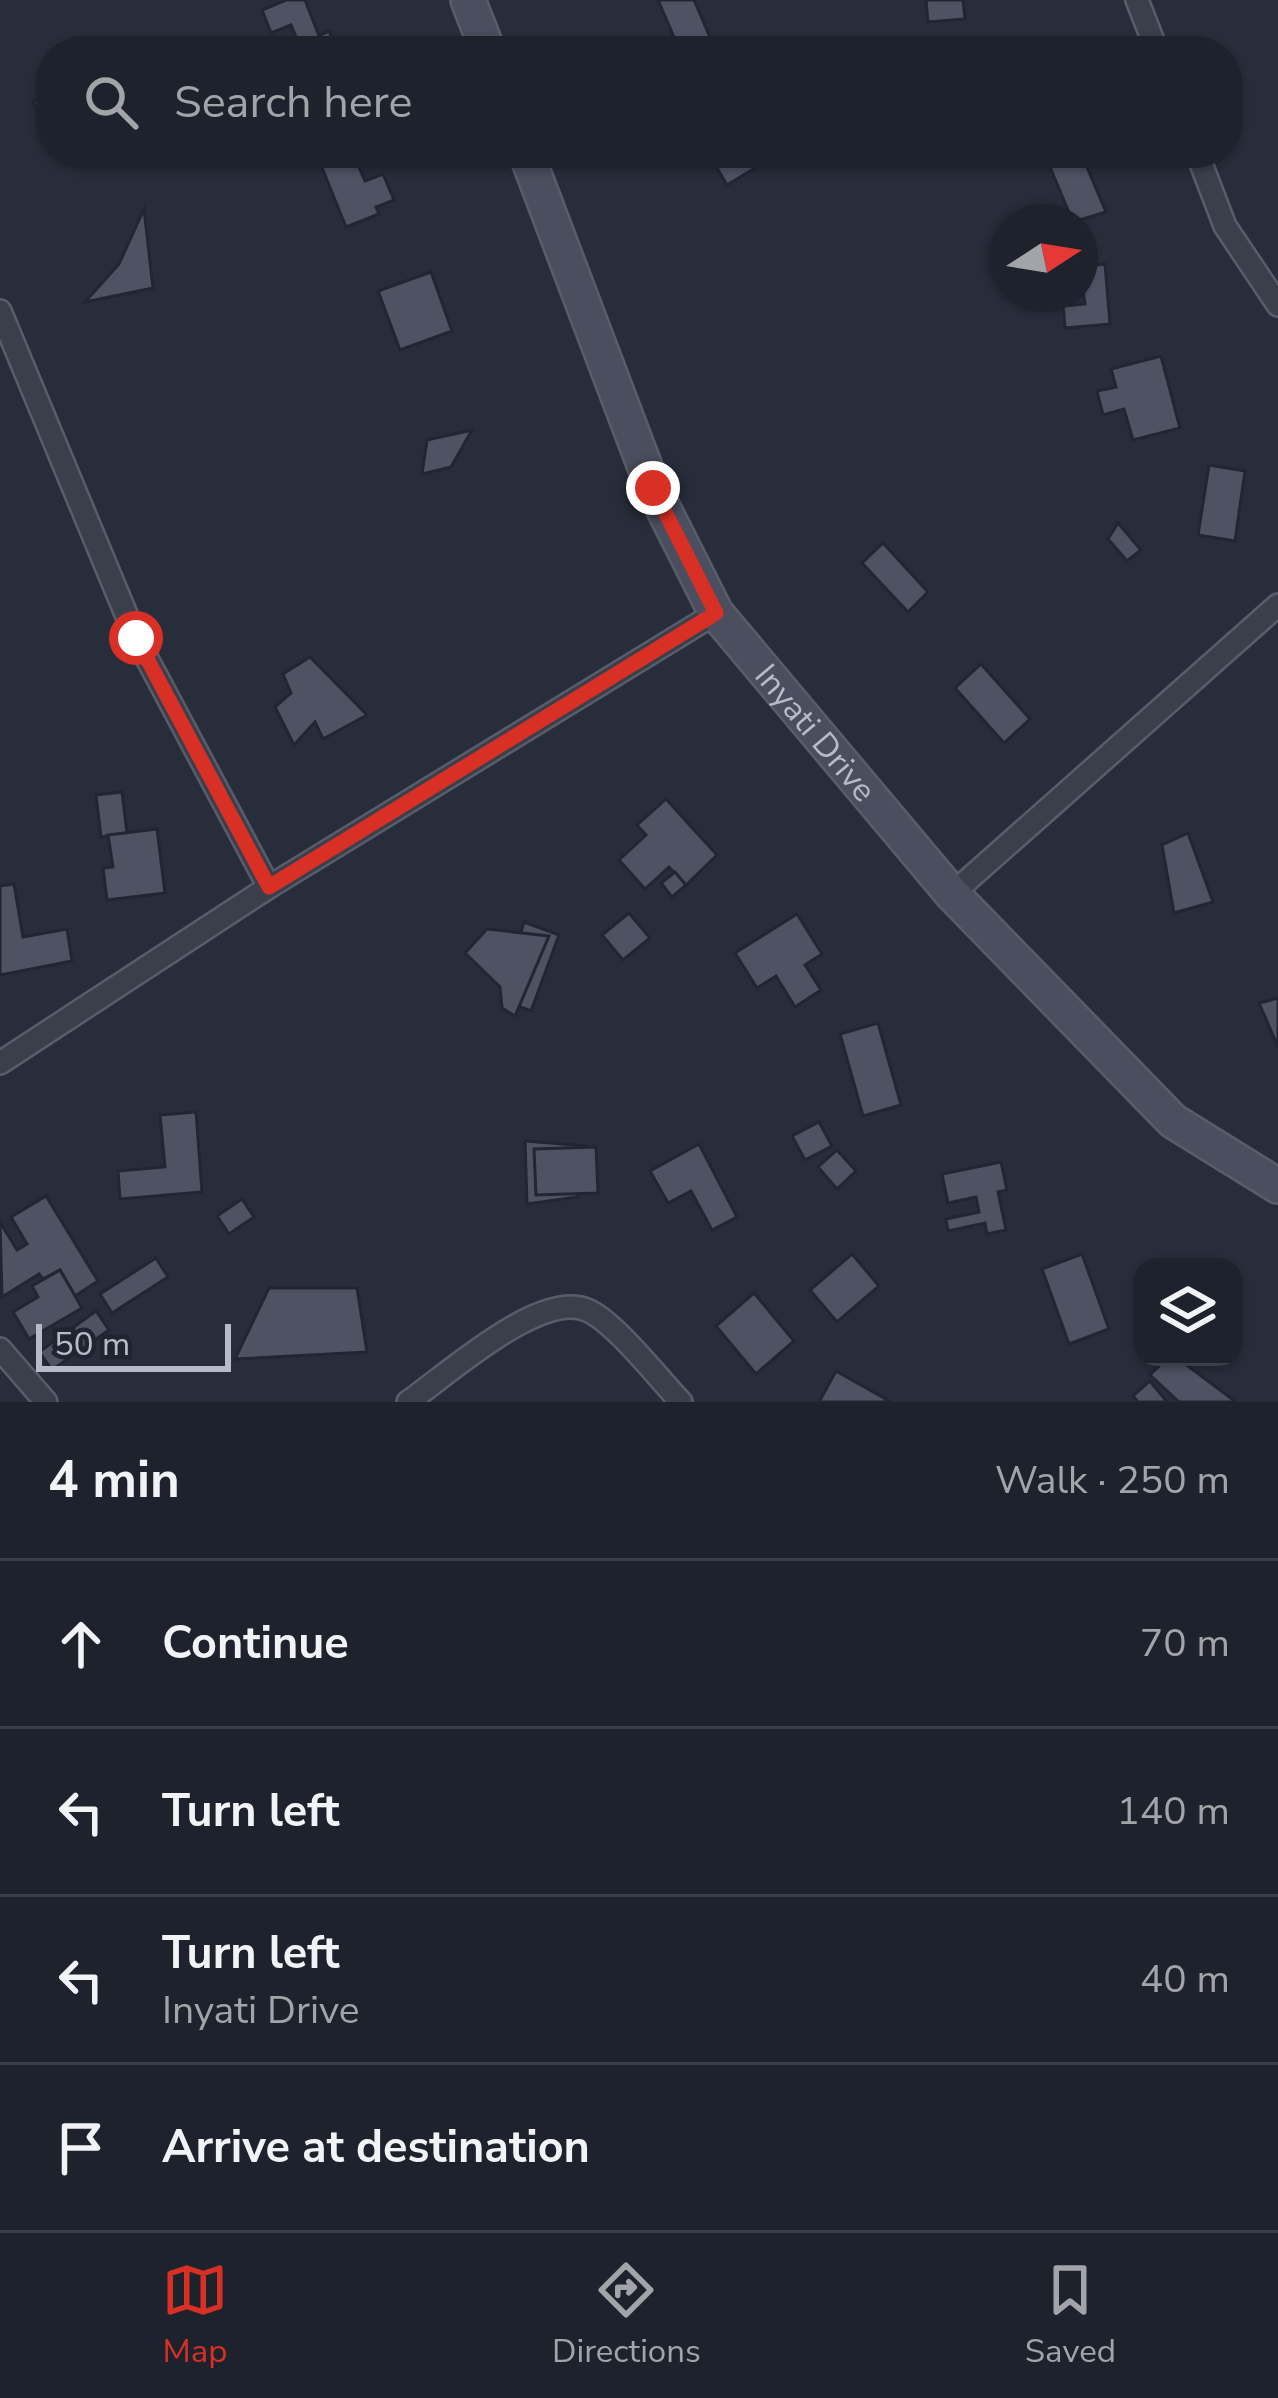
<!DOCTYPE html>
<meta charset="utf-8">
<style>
body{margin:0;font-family:"Nunito Sans",sans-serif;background:#262a34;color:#f1f3f6}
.controls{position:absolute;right:36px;bottom:36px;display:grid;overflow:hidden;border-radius:24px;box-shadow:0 3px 9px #0004}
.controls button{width:108px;height:108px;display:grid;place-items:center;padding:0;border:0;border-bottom:3px solid #3c3f48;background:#1e222c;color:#f1f3f6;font:60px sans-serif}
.compass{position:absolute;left:990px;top:204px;width:108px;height:108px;border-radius:50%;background:#1e222c;box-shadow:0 3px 9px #0004;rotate:78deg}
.scale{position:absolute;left:36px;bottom:30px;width:195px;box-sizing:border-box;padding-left:12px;border:6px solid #b7bac7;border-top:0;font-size:33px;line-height:42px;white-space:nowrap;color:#b7bac7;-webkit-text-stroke:9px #202431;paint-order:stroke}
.stop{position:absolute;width:36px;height:36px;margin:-27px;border:9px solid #d93025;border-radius:50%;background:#fff}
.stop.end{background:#d93025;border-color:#fff;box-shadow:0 3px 12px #0008}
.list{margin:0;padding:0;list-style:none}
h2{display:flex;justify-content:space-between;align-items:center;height:156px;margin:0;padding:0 48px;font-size:51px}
h2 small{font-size:39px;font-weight:400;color:#a1a4a9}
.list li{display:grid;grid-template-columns:78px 1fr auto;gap:36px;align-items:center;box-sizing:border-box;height:168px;padding:0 48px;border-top:3px solid #3c3f48}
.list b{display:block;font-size:45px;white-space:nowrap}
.list p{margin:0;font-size:39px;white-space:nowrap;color:#a1a4a9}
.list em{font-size:39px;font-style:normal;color:#a1a4a9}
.icon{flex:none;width:66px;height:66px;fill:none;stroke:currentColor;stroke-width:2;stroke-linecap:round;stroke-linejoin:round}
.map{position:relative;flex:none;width:1278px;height:1402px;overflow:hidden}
.search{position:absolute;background:#1e222c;box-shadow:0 3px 9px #0004;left:36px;right:36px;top:36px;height:132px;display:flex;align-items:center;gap:30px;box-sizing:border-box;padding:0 42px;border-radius:48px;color:#a1a4a9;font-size:45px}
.sheet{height:828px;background:#1e222c}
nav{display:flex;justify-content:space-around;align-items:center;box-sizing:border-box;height:168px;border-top:3px solid #3c3f48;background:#1e222c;font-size:33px;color:#a1a4a9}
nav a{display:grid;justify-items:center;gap:6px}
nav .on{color:#d93025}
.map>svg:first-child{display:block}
</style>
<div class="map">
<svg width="1278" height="1402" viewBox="0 0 1278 1402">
<rect width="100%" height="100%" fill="#282d3b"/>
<!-- building -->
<g fill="#4e5364" stroke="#222633" stroke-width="3">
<polygon points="286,0 305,0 319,36 329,31 337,51 283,51 280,43 296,37 291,25 271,33 262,10"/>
<polygon points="658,0 694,0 716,51 680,51"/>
<polygon points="926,0 963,0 965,19 928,22"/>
<polygon points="51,95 51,151 33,101"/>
<polygon points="316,153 353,153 365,181 383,174 394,200 376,207 379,214 346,227"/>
<polygon points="708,153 754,153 760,165 727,185"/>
<polygon points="1044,153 1081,153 1106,212 1073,222"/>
<polygon points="144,209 153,288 85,302 119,264"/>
<polygon points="1105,264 1110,324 1065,328 1063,306 1085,304 1080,267"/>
<polygon points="431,272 452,331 400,350 378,291"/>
<polygon points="1161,356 1180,428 1133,440 1124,409 1103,415 1097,391 1116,387 1111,369"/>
<polygon points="472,430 451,467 422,474 427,440"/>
<polygon points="1209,465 1245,471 1235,541 1198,535"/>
<polygon points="1118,523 1141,550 1127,561 1108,539"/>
<polygon points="883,543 928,592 908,612 862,563"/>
<polygon points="310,657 367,715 323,739 315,722 294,745 275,707 291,693 283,674"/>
<polygon points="981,664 1030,719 1004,743 955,688"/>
<polygon points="122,792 127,833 101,837 96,795"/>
<polygon points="666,799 717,855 686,885 669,867 645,889 619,860 646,835 637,825"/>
<polygon points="157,829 165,893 107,900 103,868 113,867 108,835"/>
<polygon points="1188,833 1213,902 1174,913 1162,845"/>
<polygon points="675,872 686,885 672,897 661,883"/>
<polygon points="14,884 23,937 67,929 72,961 0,975 0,886"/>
<polygon points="629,913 650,938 623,960 602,935"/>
<polygon points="797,914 822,954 805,965 821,990 795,1007 776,976 757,988 735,953"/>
<polygon points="524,922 559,935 531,1011 502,1000 510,978 478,965 491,929 519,939"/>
<polygon points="487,929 549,936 515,1016 502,1008 500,987 465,953"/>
<polygon points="1278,998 1278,1047 1259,1003"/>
<polygon points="878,1023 901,1105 863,1116 840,1034"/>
<polygon points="196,1112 202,1192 120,1199 118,1171 165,1167 160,1115"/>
<polygon points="819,1122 832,1146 805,1160 792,1136"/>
<polygon points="525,1141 587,1146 577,1197 527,1204"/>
<polygon points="699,1144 737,1217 712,1230 691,1191 668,1203 650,1171"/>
<polygon points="596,1147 598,1193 536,1195 534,1149"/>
<polygon points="837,1150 856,1171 837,1189 818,1167"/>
<polygon points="1001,1162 1007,1190 998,1192 1006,1230 987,1234 985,1223 948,1231 946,1219 979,1212 976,1197 948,1203 942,1174"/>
<polygon points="46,1196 98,1281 75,1296 60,1270 43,1279 39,1274 2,1297 0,1222 17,1250 27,1244 11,1217"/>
<polygon points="242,1199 254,1217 229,1234 217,1216"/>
<polygon points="852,1254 879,1286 837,1322 810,1290"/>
<polygon points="1082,1254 1109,1329 1069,1344 1042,1269"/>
<polygon points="156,1258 168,1277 112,1313 100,1294"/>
<polygon points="60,1270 82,1308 29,1339 13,1312 38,1297 32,1286"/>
<polygon points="269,1288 357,1288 367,1352 235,1359"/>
<polygon points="754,1293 794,1341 756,1374 716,1326"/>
<polygon points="96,1311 109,1330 52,1370 39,1352"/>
<polygon points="1165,1357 1176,1357 1233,1402 1185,1402 1151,1375"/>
<polygon points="1168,1357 1176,1357 1236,1402 1179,1402 1150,1375"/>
<polygon points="836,1371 891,1402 819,1402"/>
<polygon points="1150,1381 1167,1402 1138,1402 1133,1396"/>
</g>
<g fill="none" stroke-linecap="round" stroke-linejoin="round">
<defs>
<g id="street">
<polyline points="1137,0 1157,51"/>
<polyline points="1197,153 1225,226 1278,305"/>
<polyline points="0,311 136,638 269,887"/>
<polyline points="952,894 1278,605"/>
<polyline points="0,1063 269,887 716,613"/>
<polyline points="0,1349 46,1402"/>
<path d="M408 1402C447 1375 540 1290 587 1310 615 1322 658 1378 681 1402"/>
</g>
<g id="secondary">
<polyline points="468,0 488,51"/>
<path id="s1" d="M526 153 653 488 716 613 952 894 1173 1121 1278 1186"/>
</g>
</defs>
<!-- street casing -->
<use href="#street" stroke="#595d6a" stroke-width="26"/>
<!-- secondary casing -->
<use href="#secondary" stroke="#595d6a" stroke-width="38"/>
<!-- street -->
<use href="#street" stroke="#3b3f4c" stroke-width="21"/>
<!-- secondary -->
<use href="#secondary" stroke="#4a4e5e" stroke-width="33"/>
</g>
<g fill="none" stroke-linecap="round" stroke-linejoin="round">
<!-- route -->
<polyline stroke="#d93025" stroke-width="15" points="136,638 269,887 716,613 653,488"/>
</g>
<g text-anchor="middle" stroke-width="10" stroke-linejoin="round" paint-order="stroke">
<!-- street labels -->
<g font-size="33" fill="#b7bac7" stroke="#202431">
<text dy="12" stroke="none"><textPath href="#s1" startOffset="654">Inyati Drive</textPath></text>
</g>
</g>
</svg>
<div class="controls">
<button><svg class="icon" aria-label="layers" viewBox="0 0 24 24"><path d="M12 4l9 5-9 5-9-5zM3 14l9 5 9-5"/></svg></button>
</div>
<svg class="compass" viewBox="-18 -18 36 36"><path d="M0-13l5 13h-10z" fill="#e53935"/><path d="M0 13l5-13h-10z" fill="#a1a4a9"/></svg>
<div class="scale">50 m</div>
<div class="stop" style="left:136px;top:638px"></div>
<div class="stop end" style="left:653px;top:488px"></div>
<div class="search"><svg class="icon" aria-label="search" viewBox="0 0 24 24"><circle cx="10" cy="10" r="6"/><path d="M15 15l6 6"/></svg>Search here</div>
</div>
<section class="sheet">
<h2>4 min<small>Walk · 250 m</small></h2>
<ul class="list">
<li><svg class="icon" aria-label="ahead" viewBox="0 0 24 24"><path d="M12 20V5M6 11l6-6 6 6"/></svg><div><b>Continue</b></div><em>70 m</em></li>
<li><svg class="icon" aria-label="left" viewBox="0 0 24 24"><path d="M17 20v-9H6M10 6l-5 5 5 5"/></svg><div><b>Turn left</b></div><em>140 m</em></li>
<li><svg class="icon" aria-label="left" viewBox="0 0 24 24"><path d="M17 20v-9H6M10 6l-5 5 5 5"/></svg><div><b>Turn left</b><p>Inyati Drive</p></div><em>40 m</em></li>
<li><svg class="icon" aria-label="arrive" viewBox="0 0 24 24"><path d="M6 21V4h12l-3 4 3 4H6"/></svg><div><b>Arrive at destination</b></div></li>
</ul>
</section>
<nav>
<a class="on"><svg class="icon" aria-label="map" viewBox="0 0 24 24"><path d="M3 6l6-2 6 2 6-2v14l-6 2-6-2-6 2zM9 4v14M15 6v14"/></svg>Map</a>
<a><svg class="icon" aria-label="directions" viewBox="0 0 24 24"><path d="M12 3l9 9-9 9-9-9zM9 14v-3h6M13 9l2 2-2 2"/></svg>Directions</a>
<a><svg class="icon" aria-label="saved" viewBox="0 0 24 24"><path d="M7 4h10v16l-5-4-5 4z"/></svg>Saved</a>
</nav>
